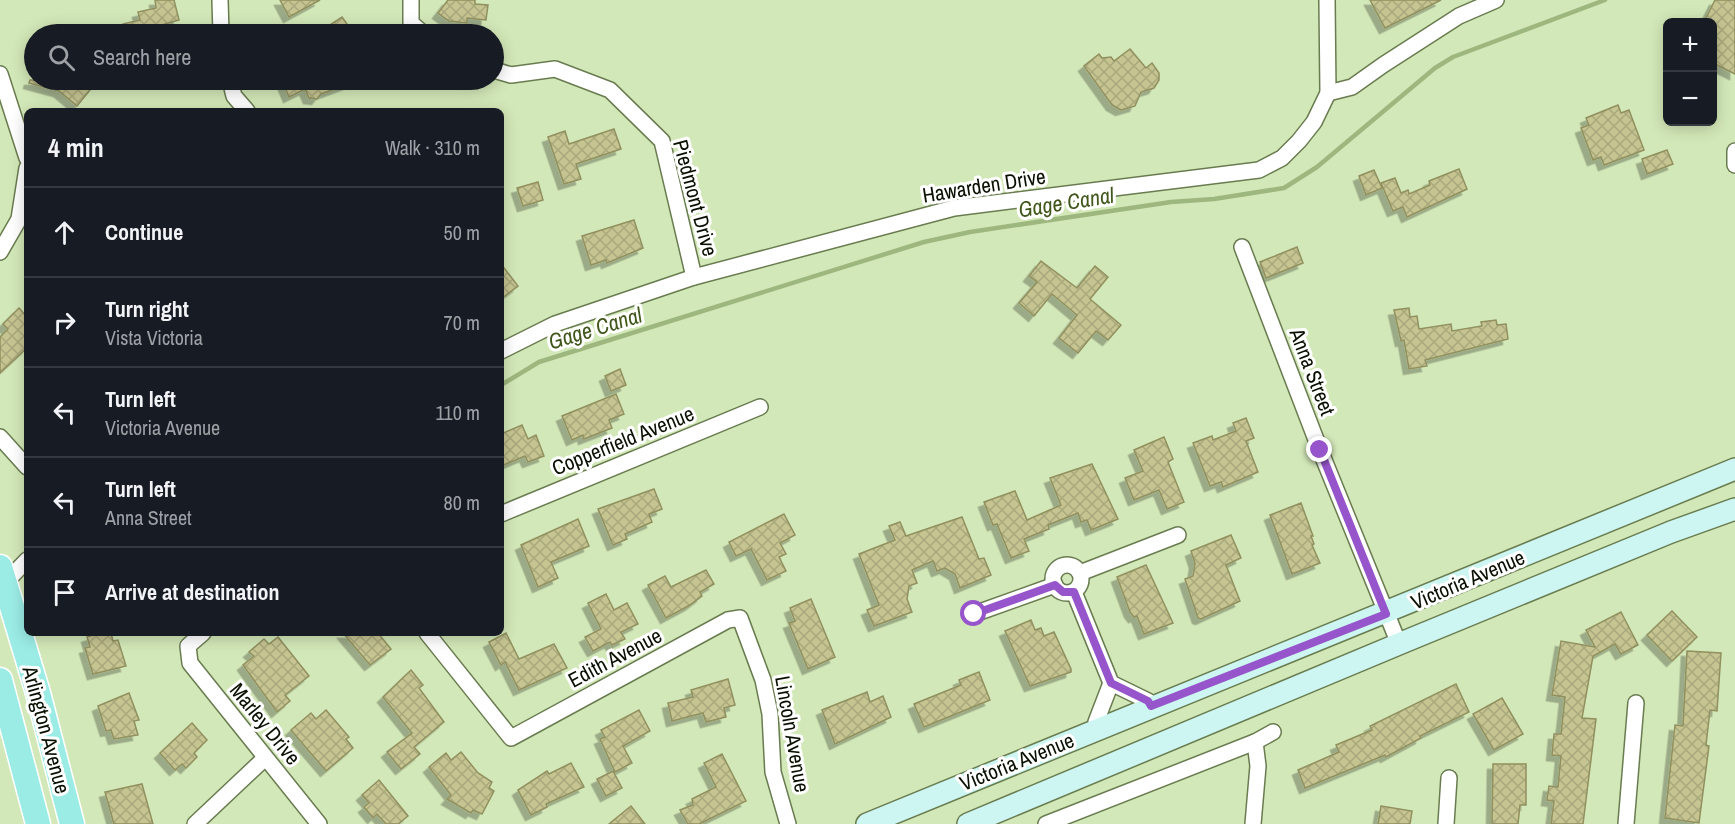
<!DOCTYPE html>
<meta charset="utf-8">
<style>
body{margin:0;font-family:"Archivo Narrow",sans-serif;background:#242831;color:#f1f3f6}
.controls{position:absolute;right:18px;top:18px;display:grid;overflow:hidden;border-radius:9px;box-shadow:0 3px 15px #0003}
.controls button{width:54px;height:54px;display:grid;place-items:center;padding:0;border:0;border-bottom:2px solid #363941;background:#171b24;color:#f1f3f6;font:30px sans-serif}
.stop{position:absolute;width:18px;height:18px;margin:-14px;border:4px solid #9655cb;border-radius:50%;background:#fff}
.stop.end{background:#9655cb;border-color:#fff;box-shadow:0 2px 6px #0008}
.list{margin:0;padding:0;list-style:none}
h2{display:flex;justify-content:space-between;align-items:center;height:78px;margin:0;padding:0 24px;font-size:26px}
h2 small{font-size:20px;font-weight:400;color:#9ea1a6}
.list li{display:grid;grid-template-columns:39px 1fr auto;gap:18px;align-items:center;box-sizing:border-box;height:90px;padding:0 24px;border-top:2px solid #363941}
.list b{display:block;font-size:22px;white-space:nowrap}
.list p{margin:0;font-size:20px;white-space:nowrap;color:#9ea1a6}
.list em{font-size:20px;font-style:normal;color:#9ea1a6}
.icon{flex:none;width:33px;height:33px;fill:none;stroke:currentColor;stroke-width:2;stroke-linecap:round;stroke-linejoin:round}
.map{position:relative;flex:none;width:1735px;height:824px;overflow:hidden}
.search{position:absolute;background:#171b24;box-shadow:0 3px 15px #0003;left:24px;top:24px;width:480px;height:66px;display:flex;align-items:center;gap:15px;box-sizing:border-box;padding:0 21px;border-radius:33px;color:#9ea1a6;font-size:22px}
.panel{position:absolute;background:#171b24;box-shadow:0 3px 15px #0003;left:24px;top:108px;width:480px;height:528px;border-radius:9px}
.map>svg:first-child{display:block}
</style>
<div class="map">
<svg width="1735" height="824" viewBox="0 0 1735 824">
<defs>
<pattern id="building-cross-hatch" width="8" height="8" patternUnits="userSpaceOnUse" patternTransform="scale(1.5)"><rect width="8" height="8" fill="#c6c592"/><path d="M0 0l8 8M0 8l8-8" fill="none" stroke="#a9a87c"/></pattern>
<filter id="shadow"><feDropShadow dx="-5.5" dy="5.5" stdDeviation="0" flood-color="#0004"/></filter>
</defs>
<rect width="100%" height="100%" fill="#d3e8b8"/>
<g fill="none" stroke-linecap="round" stroke-linejoin="round">
<!-- stream -->
<polyline stroke="#9eb77e" stroke-width="4.5" points="501,385 539,362 924,242 970,232 1171,202 1214,199 1284,188 1317,167 1435,68 1453,57 1605,0"/>
</g>
<!-- building -->
<g fill="url(#building-cross-hatch)" stroke="#91905f" stroke-width="1.5" filter="url(#shadow)">
<polygon points="155,0 174,0 179,20 158,26 160,34 126,34 123,24 140,20 138,12 156,8"/>
<polygon points="280,0 320,0 289,17"/>
<polygon points="448,0 475,0 475,4 488,5 486,20 467,18 467,23 449,21 438,13"/>
<polygon points="1370,0 1441,0 1385,28"/>
<polygon points="1715,0 1735,0 1735,74 1713,63 1713,22 1704,22"/>
<polygon points="342,17 354,34 316,34"/>
<polygon points="1130,49 1146,68 1152,63 1159,73 1159,80 1154,88 1141,92 1135,106 1121,110 1112,105 1084,66 1099,54 1102,58 1111,57 1114,61"/>
<polygon points="30,80 88,80 94,85 77,106 59,91 29,83"/>
<polygon points="282,80 356,80 357,81 321,94 317,99 309,98 305,89 289,97"/>
<polygon points="1618,105 1621,113 1629,110 1644,150 1604,165 1601,157 1593,160 1581,128 1589,125 1586,118"/>
<polygon points="614,129 621,149 576,164 581,179 564,184 548,137 565,131 569,144"/>
<polygon points="1667,150 1673,164 1647,174 1642,159"/>
<polygon points="1459,169 1467,189 1407,217 1403,207 1393,211 1381,183 1395,178 1401,193 1408,190 1409,194 1430,185 1429,181"/>
<polygon points="1374,170 1382,188 1366,195 1359,176"/>
<polygon points="538,182 543,200 523,206 517,188"/>
<polygon points="634,220 643,248 607,263 606,260 591,265 582,236"/>
<polygon points="1297,247 1303,263 1266,278 1260,262"/>
<polygon points="1041,261 1077,288 1095,266 1108,277 1090,299 1121,325 1108,340 1096,331 1078,353 1059,338 1077,315 1052,294 1034,316 1019,303 1037,282 1029,276"/>
<polygon points="501,264 518,286 501,299"/>
<polygon points="19,308 27,317 27,348 0,373 0,337 8,329 3,324"/>
<polygon points="1409,308 1410,317 1417,316 1419,329 1451,324 1452,331 1482,326 1481,322 1496,320 1497,325 1506,324 1508,339 1425,360 1427,366 1409,369 1404,340 1401,341 1394,310"/>
<polygon points="620,369 626,385 611,391 605,376"/>
<polygon points="616,394 624,414 609,420 612,428 584,439 583,435 572,440 562,416"/>
<polygon points="1246,418 1254,438 1246,441 1258,472 1223,487 1221,482 1210,486 1193,443 1212,436 1213,440 1236,431 1233,423"/>
<polygon points="522,425 528,439 536,435 544,456 528,462 525,456 501,466 501,434"/>
<polygon points="1164,437 1173,459 1168,462 1184,502 1167,509 1159,490 1134,500 1125,478 1143,471 1134,450"/>
<polygon points="1092,464 1118,519 1091,530 1087,520 1081,522 1078,513 1048,525 1049,529 1024,539 1029,551 1011,558 997,524 993,525 984,502 1015,491 1027,520 1061,505 1050,478"/>
<polygon points="654,489 662,509 649,514 652,522 625,534 627,539 613,545 598,509"/>
<polygon points="1301,503 1313,536 1311,536 1314,544 1312,545 1320,563 1292,574 1270,515"/>
<polygon points="784,514 795,535 780,543 786,554 779,557 786,571 767,580 751,549 736,556 729,542"/>
<polygon points="962,517 979,559 984,558 991,575 960,588 955,574 945,568 937,571 933,561 912,570 917,583 909,586 907,599 912,612 874,626 867,610 879,605 859,554 895,540 889,526 900,522 906,536"/>
<polygon points="578,519 589,546 551,562 558,578 538,587 521,545"/>
<polygon points="1231,535 1241,558 1226,565 1240,601 1201,619 1198,618 1185,579 1193,576 1195,563 1191,551"/>
<polygon points="1146,565 1173,623 1144,634 1137,616 1134,617 1130,612 1117,577"/>
<polygon points="706,570 714,584 700,592 702,596 690,605 666,618 648,585 665,576 671,587"/>
<polygon points="606,594 614,610 627,603 638,624 621,632 625,639 612,645 610,642 593,651 585,637 601,629 588,603"/>
<polygon points="811,599 835,657 808,669 789,623 795,621 790,608"/>
<polygon points="1672,611 1697,637 1672,661 1647,635"/>
<polygon points="1621,612 1638,645 1621,654 1615,644 1593,656 1582,718 1596,719 1583,824 1551,824 1554,801 1547,800 1549,786 1558,787 1561,756 1552,755 1554,734 1561,734 1565,697 1552,695 1561,641 1595,647 1586,630"/>
<polygon points="1031,620 1035,630 1041,628 1044,636 1054,632 1071,669 1071,672 1030,686 1005,631"/>
<polygon points="100,633 111,633 113,641 118,640 126,666 93,674 85,648 90,647 87,637"/>
<polygon points="343,633 378,633 391,649 370,665"/>
<polygon points="506,633 519,659 554,644 567,668 519,690 505,662 501,665 489,642"/>
<polygon points="278,637 309,676 285,695 290,701 277,712 243,665 254,656 249,652 264,639 269,644"/>
<polygon points="1687,651 1721,653 1717,711 1710,710 1706,745 1709,746 1699,823 1665,818 1675,725 1683,726"/>
<polygon points="411,670 423,685 419,688 444,722 414,747 420,754 401,769 387,752 412,733 383,697"/>
<polygon points="979,672 990,700 924,727 914,704 961,685 959,680"/>
<polygon points="728,679 735,705 724,708 726,717 706,722 703,713 672,721 668,703 693,697 691,690"/>
<polygon points="1456,684 1469,712 1420,736 1421,738 1386,757 1385,755 1305,788 1298,770 1339,752 1336,745 1372,730 1370,726"/>
<polygon points="867,692 870,702 883,696 891,717 835,744 822,710"/>
<polygon points="129,693 139,720 134,721 138,735 114,739 111,730 106,731 98,706"/>
<polygon points="1502,698 1523,734 1494,750 1473,714"/>
<polygon points="326,710 349,737 346,739 353,748 326,771 291,730 311,713 316,719"/>
<polygon points="639,710 650,731 623,746 632,763 615,772 600,739 605,737 601,730"/>
<polygon points="192,723 207,740 194,753 197,757 186,768 182,764 175,770 160,753"/>
<polygon points="461,752 478,773 492,782 489,788 494,791 482,814 473,810 471,813 447,799 451,795 429,767 446,753 451,760"/>
<polygon points="722,754 746,801 699,824 688,824 680,810 693,805 692,799 716,787 704,763"/>
<polygon points="571,763 584,787 546,804 547,807 531,815 518,790 547,771 549,774"/>
<polygon points="1493,764 1526,764 1526,805 1520,805 1518,824 1492,824"/>
<polygon points="613,771 622,788 606,796 597,779"/>
<polygon points="379,780 408,816 398,824 386,824 377,814 373,818 364,807 369,803 362,795"/>
<polygon points="142,784 153,824 114,824 105,792"/>
<polygon points="631,806 645,824 609,824"/>
<polygon points="1381,806 1412,811 1410,824 1378,824"/>
</g>
<g fill="none" stroke-linecap="round" stroke-linejoin="round">
<defs>
<g id="minor">
<polyline points="220,0 221,34"/>
<polyline points="411,0 411,23 424,34"/>
<polyline points="494,70 511,75 555,69 610,90 662,141 694,277"/>
<polyline points="0,74 27,158"/>
<polyline points="230,80 234,96 247,111"/>
<polyline points="1328,93 1352,87 1383,65 1459,16 1496,0"/>
<polyline points="1735,151 1735,165"/>
<polyline points="1242,247 1320,450 1399,644"/>
<polyline points="0,252 19,219 27,168"/>
<polyline points="501,351 555,324 694,277 954,208 1259,170 1282,158 1299,141 1314,122 1328,93 1327,0"/>
<polyline points="0,437 27,467"/>
<polyline points="501,514 760,407"/>
<circle cx="1067" cy="579" r="14"/>
<polyline points="1080,573 1178,535"/>
<polyline points="2,586 27,560"/>
<polyline points="1074,592 1111,683 1148,701 1151,706"/>
<polyline points="974,614 1055,585"/>
<polyline points="203,633 188,646 190,663 319,824"/>
<polyline points="427,633 511,738 728,620 740,618 763,680 770,714 773,772 788,824"/>
<polyline points="1096,730 1096,722 1111,683"/>
<polyline points="195,824 265,758"/>
<polyline points="1046,824 1255,742 1273,732"/>
<polyline points="1253,824 1258,766 1255,742"/>
<polyline points="1446,824 1449,778"/>
<polyline points="1626,824 1636,703"/>
</g>
<g id="secondary">
<polyline points="867,824 1735,469"/>
<polyline points="968,824 1406,641 1671,532 1735,509"/>
</g>
<g id="primary">
<polyline points="0,567 38,693 72,824"/>
<polyline points="0,680 38,824"/>
</g>
</defs>
<!-- minor casing -->
<use href="#minor" stroke="#697c50" stroke-width="18"/>
<!-- secondary casing -->
<use href="#secondary" stroke="#697c50" stroke-width="24"/>
<!-- primary casing -->
<use href="#primary" stroke="#fff" stroke-width="27"/>
<!-- minor -->
<use href="#minor" stroke="#fff" stroke-width="15"/>
<!-- secondary -->
<use href="#secondary" stroke="#cdf6f2" stroke-width="21"/>
<!-- primary -->
<use href="#primary" stroke="#9bece5" stroke-width="24"/>
</g>
<g fill="none" stroke-linecap="round" stroke-linejoin="round">
<!-- route -->
<polyline stroke="#9655cb" stroke-width="8" points="974,614 1055,585 1063,592 1074,592 1111,683 1148,701 1151,706 1386,614 1320,450"/>
</g>
<g text-anchor="middle" stroke-width="6" stroke-linejoin="round" paint-order="stroke">
<!-- street labels -->
<g font-size="21" fill="#091002" stroke="#fff">
<text transform="translate(984 186) rotate(-9)" y="7">Hawarden Drive</text>
<text transform="translate(695 198) rotate(75)" y="7">Piedmont Drive</text>
<text transform="translate(1312 372) rotate(69)" y="7">Anna Street</text>
<text transform="translate(623 441) rotate(-22)" y="7">Copperfield Avenue</text>
<text transform="translate(1468 580) rotate(-23)" y="7">Victoria Avenue</text>
<text transform="translate(615 658) rotate(-28)" y="7">Edith Avenue</text>
<text transform="translate(265 724) rotate(51)" y="7">Marley Drive</text>
<text transform="translate(46 730) rotate(75)" y="7">Arlington Avenue</text>
<text transform="translate(792 734) rotate(80)" y="7">Lincoln Avenue</text>
<text transform="translate(1017 762) rotate(-22)" y="7">Victoria Avenue</text>
</g>
<!-- water labels -->
<g font-size="22" font-style="italic" fill="#41571b" stroke="#fff">
<text transform="translate(1066 202) rotate(-9)" y="8">Gage Canal</text>
<text transform="translate(595 328) rotate(-17)" y="8">Gage Canal</text>
</g>
</g>
</svg>
<div class="controls">
<button>+</button>
<button>−</button>
</div>
<div class="stop" style="left:974px;top:614px"></div>
<div class="stop end" style="left:1320px;top:450px"></div>
<div class="search"><svg class="icon" aria-label="search" viewBox="0 0 24 24"><circle cx="10" cy="10" r="6"/><path d="M15 15l6 6"/></svg>Search here</div>
<section class="panel">
<h2>4 min<small>Walk · 310 m</small></h2>
<ul class="list">
<li><svg class="icon" aria-label="ahead" viewBox="0 0 24 24"><path d="M12 20V5M6 11l6-6 6 6"/></svg><div><b>Continue</b></div><em>50 m</em></li>
<li><svg class="icon" aria-label="right" viewBox="0 0 24 24"><path d="M7 20v-9h11M14 6l5 5-5 5"/></svg><div><b>Turn right</b><p>Vista Victoria</p></div><em>70 m</em></li>
<li><svg class="icon" aria-label="left" viewBox="0 0 24 24"><path d="M17 20v-9H6M10 6l-5 5 5 5"/></svg><div><b>Turn left</b><p>Victoria Avenue</p></div><em>110 m</em></li>
<li><svg class="icon" aria-label="left" viewBox="0 0 24 24"><path d="M17 20v-9H6M10 6l-5 5 5 5"/></svg><div><b>Turn left</b><p>Anna Street</p></div><em>80 m</em></li>
<li><svg class="icon" aria-label="arrive" viewBox="0 0 24 24"><path d="M6 21V4h12l-3 4 3 4H6"/></svg><div><b>Arrive at destination</b></div></li>
</ul>
</section>
</div>
